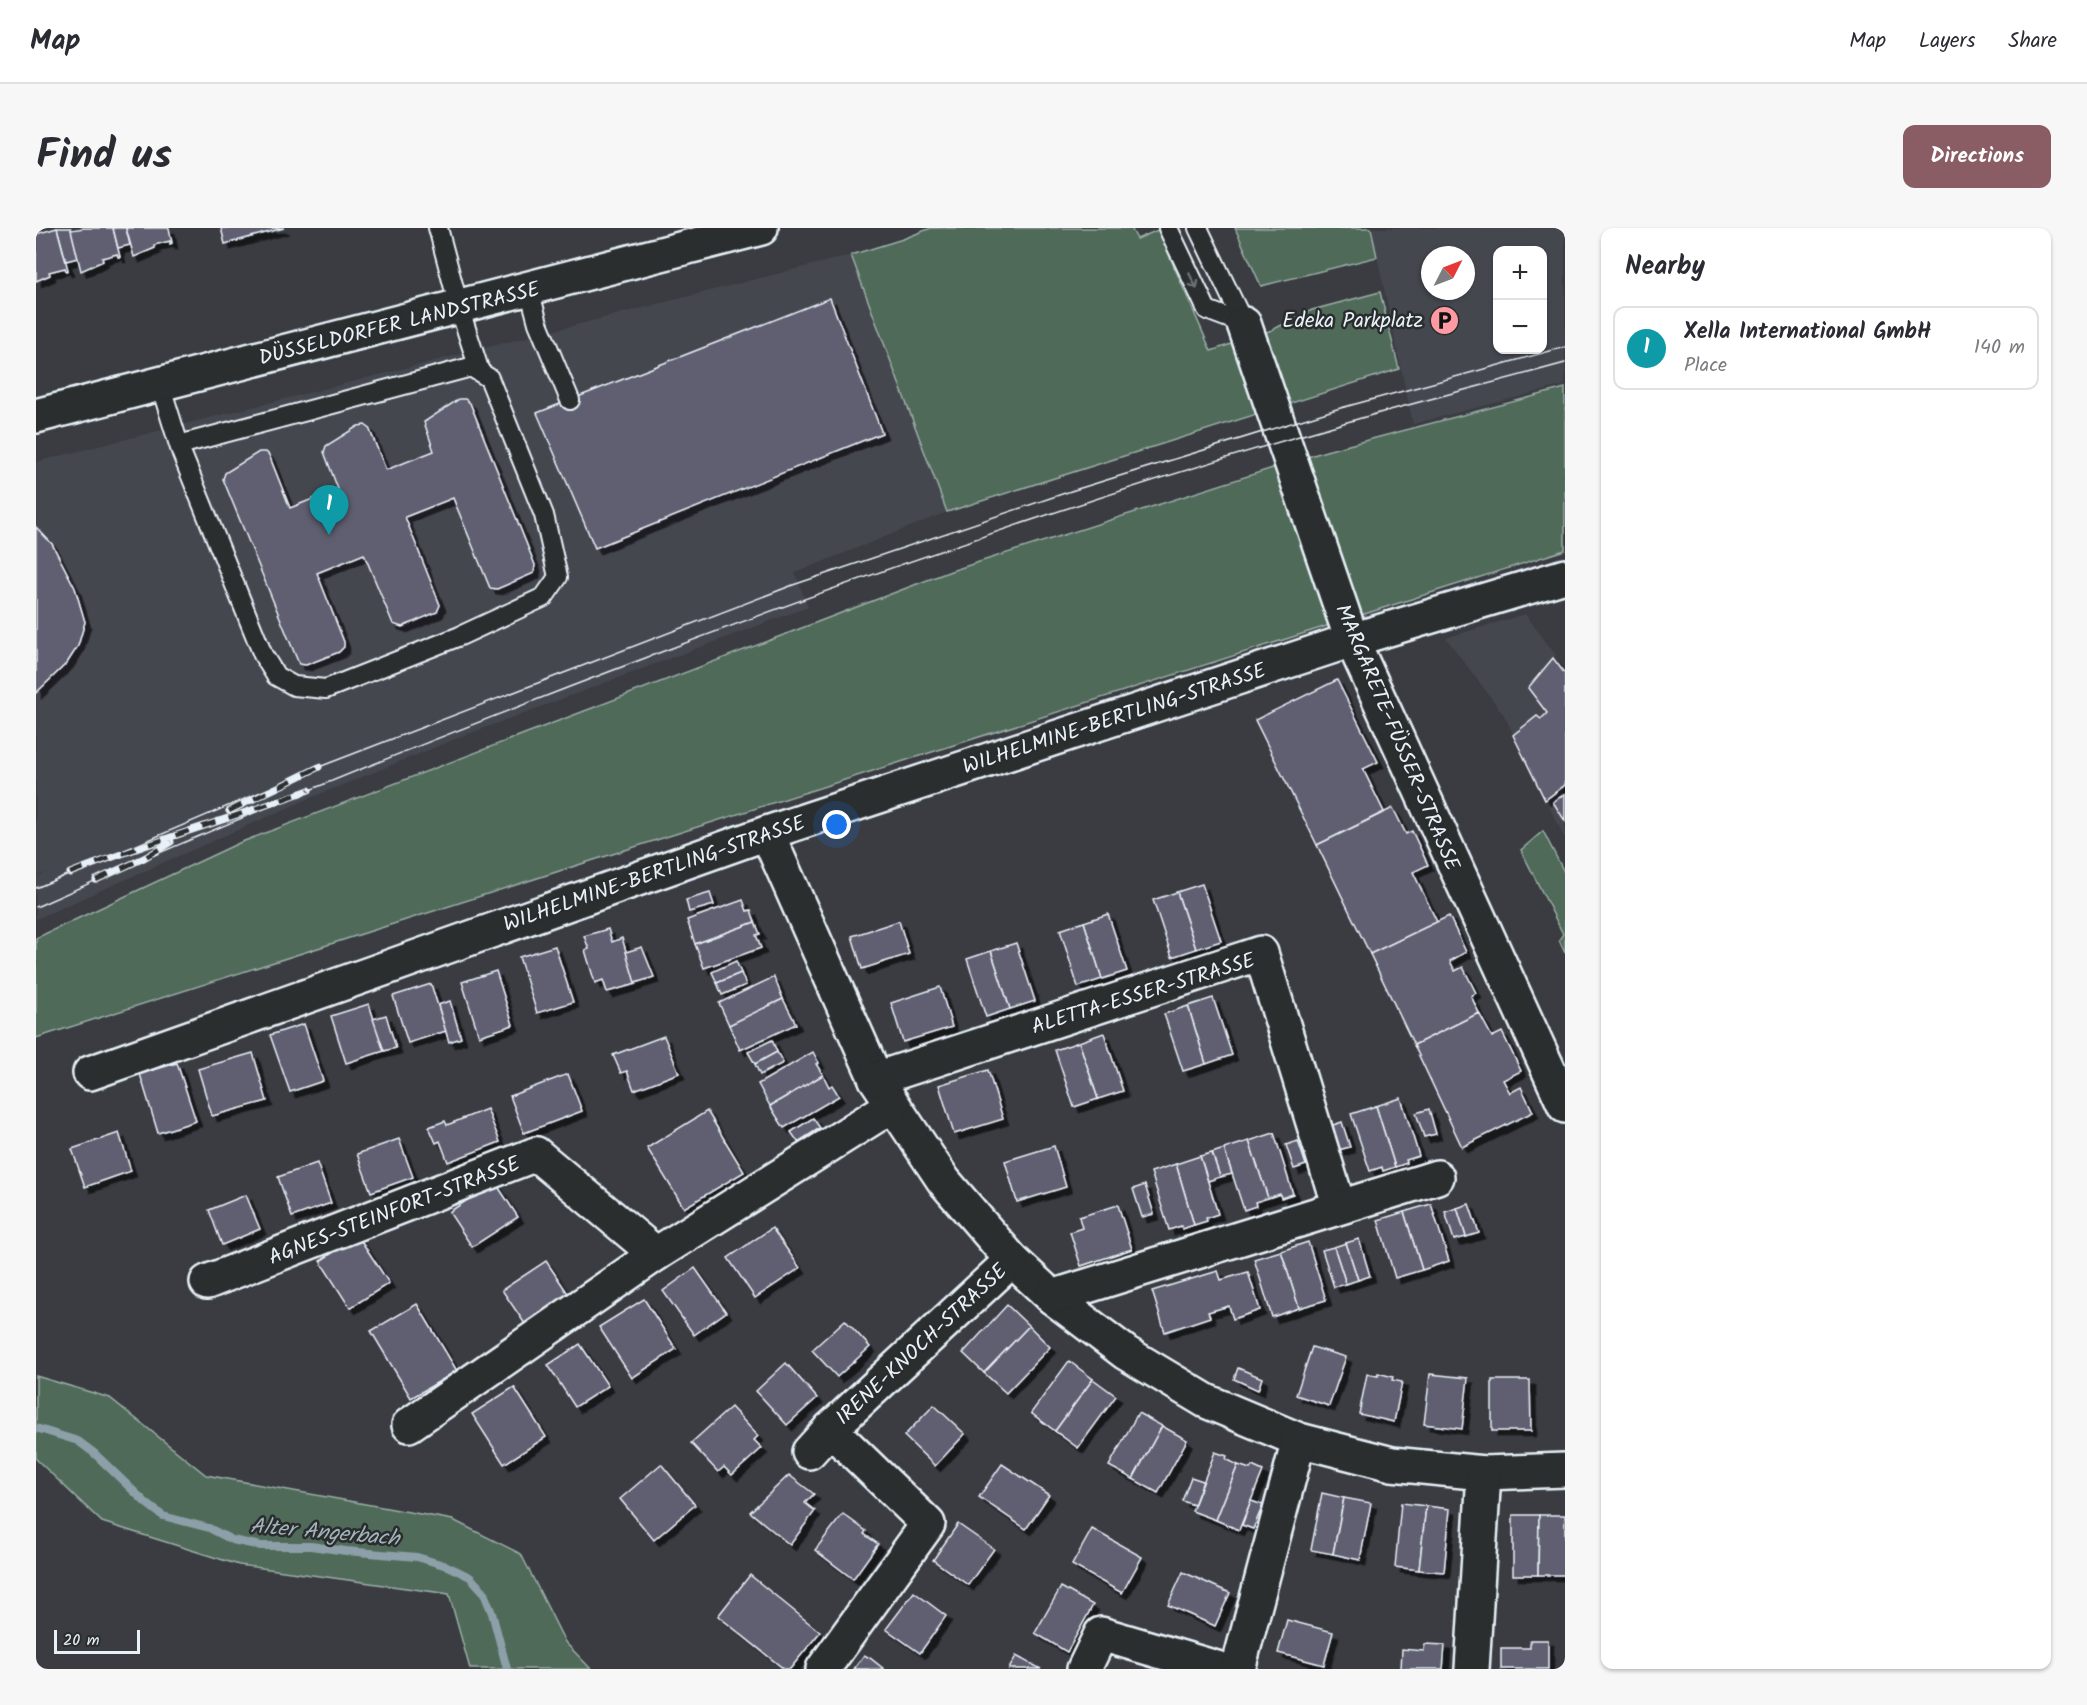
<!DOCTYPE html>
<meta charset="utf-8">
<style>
body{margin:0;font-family:Kalam,sans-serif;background:#f7f7f7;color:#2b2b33}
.controls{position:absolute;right:18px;top:18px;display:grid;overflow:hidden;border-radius:12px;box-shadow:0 2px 4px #0004}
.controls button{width:54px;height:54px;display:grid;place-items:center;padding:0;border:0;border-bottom:2px solid #e1e1e2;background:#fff;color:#2b2b33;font:30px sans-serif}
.compass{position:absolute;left:1385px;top:18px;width:54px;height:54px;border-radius:50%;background:#fff;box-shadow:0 2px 4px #0004;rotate:48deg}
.scale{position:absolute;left:18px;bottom:15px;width:86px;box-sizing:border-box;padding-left:6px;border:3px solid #e8f1f8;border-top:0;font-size:16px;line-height:21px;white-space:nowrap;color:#e8f1f8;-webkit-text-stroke:4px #2a2d2e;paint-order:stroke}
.you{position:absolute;left:801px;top:597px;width:21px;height:21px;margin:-15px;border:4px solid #fff;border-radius:50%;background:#1a73e8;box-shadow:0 0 0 9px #1a73e833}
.badge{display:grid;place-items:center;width:39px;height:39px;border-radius:50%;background:#8a5d65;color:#fff;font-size:20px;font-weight:700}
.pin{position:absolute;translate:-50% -50px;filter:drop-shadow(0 2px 3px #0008)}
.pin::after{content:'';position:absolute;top:32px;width:21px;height:18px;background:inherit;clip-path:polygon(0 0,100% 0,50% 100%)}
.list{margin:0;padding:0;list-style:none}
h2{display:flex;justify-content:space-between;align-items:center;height:78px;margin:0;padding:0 24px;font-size:26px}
h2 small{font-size:20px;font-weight:400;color:#7c7c81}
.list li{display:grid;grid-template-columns:39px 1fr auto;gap:18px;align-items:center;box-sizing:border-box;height:84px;margin:0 12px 12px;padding:0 12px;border:2px solid #e1e1e2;border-radius:12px}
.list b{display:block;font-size:22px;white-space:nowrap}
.list p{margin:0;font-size:20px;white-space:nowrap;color:#7c7c81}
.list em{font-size:20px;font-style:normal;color:#7c7c81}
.map{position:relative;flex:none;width:1529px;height:1441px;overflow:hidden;border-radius:12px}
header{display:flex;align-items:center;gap:36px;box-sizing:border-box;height:84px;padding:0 30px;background:#fff;border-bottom:2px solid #e1e1e2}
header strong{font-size:28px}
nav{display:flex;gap:33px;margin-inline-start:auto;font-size:21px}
.intro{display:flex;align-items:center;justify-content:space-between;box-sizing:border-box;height:144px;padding:0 36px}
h1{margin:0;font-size:42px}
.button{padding:15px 27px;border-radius:12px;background:#8a5d65;color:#fff;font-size:21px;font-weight:700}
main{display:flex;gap:36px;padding:0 36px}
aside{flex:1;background:#fff;border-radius:12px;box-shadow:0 2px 4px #0004}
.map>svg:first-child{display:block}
</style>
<header>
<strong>Map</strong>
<nav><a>Map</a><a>Layers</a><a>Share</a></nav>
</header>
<div class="intro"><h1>Find us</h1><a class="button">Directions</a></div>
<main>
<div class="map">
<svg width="1529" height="1441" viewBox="0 0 1529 1441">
<defs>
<filter id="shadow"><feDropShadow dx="5.5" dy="5.5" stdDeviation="0" flood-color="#0009"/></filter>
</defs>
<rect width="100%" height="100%" fill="#3a3c42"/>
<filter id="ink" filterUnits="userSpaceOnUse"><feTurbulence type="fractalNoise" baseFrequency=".0167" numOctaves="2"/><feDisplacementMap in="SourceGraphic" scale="12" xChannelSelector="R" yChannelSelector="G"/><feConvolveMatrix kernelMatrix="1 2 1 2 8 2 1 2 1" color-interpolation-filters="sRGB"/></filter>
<g filter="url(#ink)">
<!-- built -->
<g fill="#454650" fill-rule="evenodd">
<path d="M1335 0H1529V157L1377 196ZM1462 22H1506V122H1462ZM1394 27H1430V63H1394Z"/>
<polygon points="815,27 911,284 759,345 772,379 427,508 272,571 0,691 0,649 14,643 0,648 0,234"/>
<polygon points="1489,386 1520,427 1517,430 1529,446 1529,611 1468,487 1410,410"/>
</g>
<!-- green -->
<g fill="#506b59" stroke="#9caea8" stroke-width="1.5">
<polygon points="895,0 1095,0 1101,11 1122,2 1175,123 1236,102 1276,82 1344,64 1363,141 911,284 815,27 867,11"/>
<polygon points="1199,0 1335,0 1341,29 1225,58"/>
<polygon points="1529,160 1529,322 0,810 0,710 203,615 915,343 1290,223"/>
<polygon points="1507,603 1529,646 1529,725 1523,712 1527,706 1485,622"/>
<polygon points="0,1148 74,1170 170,1247 417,1292 485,1326 529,1414 555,1441 434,1441 413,1366 203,1337 66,1294 0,1231"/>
</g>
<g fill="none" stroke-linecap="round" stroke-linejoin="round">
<!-- stream -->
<polyline stroke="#8da0a9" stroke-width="8" points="0,1200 42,1213 58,1225 110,1275 127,1288 173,1300 196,1312 225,1318 275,1318 310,1323 381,1329 411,1338 434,1349 447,1363 456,1385 471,1441"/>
</g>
<!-- building -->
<g fill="#605f71" stroke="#e8f1f8" stroke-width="1.5" filter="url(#shadow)">
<polygon points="21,0 35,0 42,30 30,33"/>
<polygon points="21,0 32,42 30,43 29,40 13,44 14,47 0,53 0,6"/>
<polygon points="48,0 77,0 84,29 82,29 81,26 66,30 67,33 45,43 35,2"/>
<polygon points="77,0 90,0 94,17 82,20"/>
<polygon points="90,0 133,0 136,15 134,16 134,13 118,17 119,20 98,29"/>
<polygon points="185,0 248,0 189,16"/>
<polygon points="794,70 846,205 559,320 501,185"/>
<polygon points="423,171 429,171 434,175 499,337 498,345 461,361 454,360 417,270 369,289 404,377 401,384 366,399 357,396 328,326 281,345 308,414 308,419 303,424 270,437 263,436 187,251 189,245 223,224 230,224 233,227 254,280 302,261 288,224 290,218 322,198 329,197 333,200 350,242 398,223 388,194"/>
<polygon points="0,299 16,316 39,360 49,394 42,418 31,435 0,465"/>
<polygon points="1517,430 1529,446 1529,557 1509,572 1477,507 1501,488 1505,491 1511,485 1492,460"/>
<polygon points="1301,452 1342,534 1327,541 1348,584 1281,617 1219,492"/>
<polygon points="1529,566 1529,593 1517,574"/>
<polygon points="1357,580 1370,606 1376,603 1392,637 1377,644 1401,694 1334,726 1281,617"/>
<polygon points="1166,656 1185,713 1160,721 1141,664"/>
<polygon points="1141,664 1160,721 1136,729 1117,672"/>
<polygon points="674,665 678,677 653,684 650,672"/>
<polygon points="707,672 711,683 715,682 719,694 659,716 651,692"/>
<polygon points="1072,686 1091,743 1066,751 1048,694"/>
<polygon points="1413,688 1430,724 1414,733 1419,743 1427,739 1440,765 1435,768 1443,785 1378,817 1334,726"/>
<polygon points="863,693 873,726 826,741 816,708"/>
<polygon points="719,694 724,706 720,707 725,720 668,740 659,716"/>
<polygon points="1048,694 1066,751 1042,759 1024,702"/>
<polygon points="572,701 576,714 586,710 600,756 571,764 567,752 559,755 549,722 553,721 548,708"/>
<polygon points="980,715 999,773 974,781 955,723"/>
<polygon points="519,718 537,774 501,785 483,729"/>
<polygon points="606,719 618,749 599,755 590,724"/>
<polygon points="955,723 974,781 950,789 931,731"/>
<polygon points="700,733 705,745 681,755 676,744"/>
<polygon points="460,743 477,797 443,808 426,754"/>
<polygon points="705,745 710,757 686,767 681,755"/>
<polygon points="738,749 747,771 693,797 683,775"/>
<polygon points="395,756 410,803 372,815 357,768"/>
<polygon points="904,759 916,799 867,814 855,775"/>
<polygon points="1177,770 1196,827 1170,836 1152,778"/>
<polygon points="747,771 760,796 704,822 693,797"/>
<polygon points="414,773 425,810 413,814 402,777"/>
<polygon points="333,776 348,823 310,835 295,788"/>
<polygon points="1152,778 1170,836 1147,843 1128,786"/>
<polygon points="1443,785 1456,809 1466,804 1485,843 1467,852 1474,865 1485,859 1497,884 1426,919 1378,817"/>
<polygon points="350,787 360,820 348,823 337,791"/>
<polygon points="268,796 287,853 254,864 234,807"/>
<polygon points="1068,805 1087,863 1062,871 1043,814"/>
<polygon points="628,808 643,845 598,862 591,843 585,845 577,827"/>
<polygon points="736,812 741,824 719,836 712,824"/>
<polygon points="1043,814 1062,871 1038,879 1019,822"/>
<polygon points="741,824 747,835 724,847 719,836"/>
<polygon points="777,824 783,835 780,836 787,847 734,878 722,856"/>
<polygon points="217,825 231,873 176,888 162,841"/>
<polygon points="141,835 160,893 122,905 104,846"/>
<polygon points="952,842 967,891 918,906 903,857"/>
<polygon points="532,846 546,883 488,905 474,868"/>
<polygon points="787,847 793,859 796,857 803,868 748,900 734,878"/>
<polygon points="1365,870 1383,928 1370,932 1371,935 1359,939 1340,878"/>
<polygon points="1340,878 1359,939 1347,943 1346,939 1334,943 1315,886"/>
<polygon points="451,881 464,914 412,934 404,913 400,915 393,899 409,893 411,897"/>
<polygon points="1393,881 1400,906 1388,909 1380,885"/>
<polygon points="671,883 708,944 648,980 611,920"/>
<polygon points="777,890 784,900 762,914 755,904"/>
<polygon points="1306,894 1314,919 1302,922 1294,898"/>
<polygon points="83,905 95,943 49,959 36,921"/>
<polygon points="1238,905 1257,966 1245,970 1244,966 1232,970 1213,913"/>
<polygon points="363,911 377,949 335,964 321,926"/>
<polygon points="1213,913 1232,970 1219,974 1220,978 1208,982 1188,921"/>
<polygon points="1262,913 1270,937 1258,941 1250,917"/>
<polygon points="1018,918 1030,959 981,974 969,933"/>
<polygon points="1188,921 1196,946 1184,949 1176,925"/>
<polygon points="1176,925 1184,949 1172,953 1164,928"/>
<polygon points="1164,928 1182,986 1170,990 1171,993 1158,997 1140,936"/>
<polygon points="281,935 295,975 256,989 242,949"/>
<polygon points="1140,936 1158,997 1146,1001 1145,998 1133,1002 1115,944"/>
<polygon points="459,954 482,989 436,1019 413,984"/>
<polygon points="1109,957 1118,986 1106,989 1097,961"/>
<polygon points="210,967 224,1001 186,1017 173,982"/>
<polygon points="1395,976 1413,1033 1386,1042 1368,984"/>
<polygon points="1433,976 1443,1005 1430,1009 1421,980"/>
<polygon points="1082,977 1096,1021 1045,1038 1034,1004 1046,1000 1043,989"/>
<polygon points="1421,980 1430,1009 1418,1012 1409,984"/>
<polygon points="1368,984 1386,1042 1359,1050 1342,992"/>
<polygon points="736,1000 764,1040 719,1070 692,1030"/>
<polygon points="322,1008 353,1055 314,1080 284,1033"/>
<polygon points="1323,1011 1334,1048 1322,1052 1310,1015"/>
<polygon points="1272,1014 1290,1072 1263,1080 1245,1023"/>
<polygon points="1310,1015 1322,1052 1310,1056 1298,1019"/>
<polygon points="1298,1019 1310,1056 1298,1059 1286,1022"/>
<polygon points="1245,1023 1263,1080 1236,1089 1218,1031"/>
<polygon points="510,1033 535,1070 491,1099 466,1062"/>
<polygon points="659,1040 690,1084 658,1107 627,1063"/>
<polygon points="1182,1043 1185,1052 1212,1044 1224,1082 1197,1091 1193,1078 1172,1084 1174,1089 1129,1104 1116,1063"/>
<polygon points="608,1071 640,1121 596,1150 563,1099"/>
<polygon points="381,1076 421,1143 375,1170 335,1103"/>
<polygon points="971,1077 993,1098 948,1145 927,1125"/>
<polygon points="809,1092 834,1119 801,1149 776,1122"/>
<polygon points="993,1098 1014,1119 970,1165 948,1145"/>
<polygon points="544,1116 572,1158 539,1179 512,1137"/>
<polygon points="1276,1119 1310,1129 1293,1178 1260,1167"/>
<polygon points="1033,1133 1057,1151 1019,1203 995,1185"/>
<polygon points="750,1135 781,1170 751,1197 720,1163"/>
<polygon points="1202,1140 1226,1150 1222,1162 1198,1151"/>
<polygon points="1342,1145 1357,1149 1356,1152 1366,1154 1358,1194 1323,1186 1331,1146 1342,1148"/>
<polygon points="1394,1146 1432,1150 1426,1201 1388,1196"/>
<polygon points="1057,1151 1080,1168 1042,1220 1019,1203"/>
<polygon points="1456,1152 1494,1152 1495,1203 1456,1203"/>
<polygon points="478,1159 510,1209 468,1236 436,1186"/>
<polygon points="898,1177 929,1206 899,1238 868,1208"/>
<polygon points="695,1179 722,1208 718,1212 726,1220 696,1247 688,1239 682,1244 655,1215"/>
<polygon points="1102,1185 1126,1198 1097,1251 1073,1238"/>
<polygon points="1126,1198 1151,1212 1122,1265 1097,1251"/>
<polygon points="1179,1224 1191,1228 1190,1231 1202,1237 1180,1292 1156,1283"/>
<polygon points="625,1236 659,1277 618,1312 584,1271"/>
<polygon points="966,1236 1013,1267 990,1301 943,1269"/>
<polygon points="1202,1237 1214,1241 1216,1238 1227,1243 1203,1302 1180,1292"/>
<polygon points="753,1247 778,1266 769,1275 779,1283 754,1317 714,1284"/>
<polygon points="1155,1249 1167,1253 1158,1277 1146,1273"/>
<polygon points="1286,1265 1308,1270 1297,1326 1275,1322"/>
<polygon points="1308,1270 1335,1275 1324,1332 1297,1326"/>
<polygon points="1215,1273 1227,1277 1217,1301 1206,1297"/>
<polygon points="1365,1275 1390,1278 1383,1342 1359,1339"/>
<polygon points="1390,1278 1414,1281 1408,1344 1383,1342"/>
<polygon points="807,1286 830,1303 828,1306 842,1316 817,1351 779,1322"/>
<polygon points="1477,1287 1503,1287 1502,1347 1477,1347"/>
<polygon points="1503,1287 1529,1287 1529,1347 1502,1347"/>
<polygon points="922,1296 958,1321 932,1357 897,1332"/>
<polygon points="1056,1301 1106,1329 1086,1365 1036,1337"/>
<polygon points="1147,1344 1194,1365 1179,1398 1132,1377"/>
<polygon points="714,1347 784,1404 754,1441 748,1441 682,1388"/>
<polygon points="1025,1359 1057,1377 1031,1424 999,1405"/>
<polygon points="878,1364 910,1388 884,1425 850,1401"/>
<polygon points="1251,1392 1297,1404 1288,1437 1242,1425"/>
<polygon points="1494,1412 1512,1412 1512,1441 1465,1441 1465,1420 1494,1420"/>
<polygon points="1389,1416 1409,1417 1407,1441 1365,1441 1366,1421 1388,1423"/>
<polygon points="828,1427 834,1430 848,1441 818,1441"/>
<polygon points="980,1428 1005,1441 973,1441"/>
</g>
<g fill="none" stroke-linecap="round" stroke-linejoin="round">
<defs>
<g id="service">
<polyline points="402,0 423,79 444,144"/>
<polyline points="1132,0 1171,82 1208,96"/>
<polyline points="1162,0 1208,96"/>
<polyline points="493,61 502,95 534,172"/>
<polyline points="124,156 143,217 146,226 227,427 240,448 258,458 290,461 424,408 508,369 522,349 508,287 453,150 435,139 143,217"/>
</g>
<g id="minor">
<polyline points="1208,96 1316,412 1529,878"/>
<polyline points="731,605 840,851 908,953 976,1032 1016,1069 1090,1125 1170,1173 1263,1212 1356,1236 1448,1245 1529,1242"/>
<polyline points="54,845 731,605 1316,412 1529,348"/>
<polyline points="840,851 1225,725 1303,979"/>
<polyline points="171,1054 500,926 620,1026"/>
<polyline points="1016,1069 1401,949"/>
<polyline points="373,1197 620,1026 857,877"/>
<polyline points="773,1224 794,1201 976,1032"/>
<polyline points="787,1441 892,1296 794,1201"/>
<polyline points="1048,1441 1065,1406 1184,1441"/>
<polyline points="1202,1441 1263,1212"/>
<polyline points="1436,1441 1448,1245"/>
</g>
<polyline id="secondary" points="0,188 725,0"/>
</defs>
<!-- service casing -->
<use href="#service" stroke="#e8f1f8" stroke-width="22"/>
<!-- minor casing -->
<use href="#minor" stroke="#e8f1f8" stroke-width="38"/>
<!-- secondary casing -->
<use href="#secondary" stroke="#e8f1f8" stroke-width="38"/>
<!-- service -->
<use href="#service" stroke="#2a2d2e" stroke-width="18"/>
<!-- minor -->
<use href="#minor" stroke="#2a2d2e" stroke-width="33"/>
<!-- secondary -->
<use href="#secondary" stroke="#2a2d2e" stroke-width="33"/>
<!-- tram -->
<g stroke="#e8f1f8" stroke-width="1.5">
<polyline points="0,660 283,539 757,357 1035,263 1301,181 1529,119"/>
<path d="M0 679C199 590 401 509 604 432 833 345 1065 265 1301 197 1376 175 1453 156 1529 135"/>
</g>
<defs>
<g id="rail">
<polyline points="193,583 283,539"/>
<path d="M34 645C113 614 194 591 273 562"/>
<polyline points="60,652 108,630 135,614"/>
</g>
</defs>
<!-- rail casing -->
<use href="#rail" stroke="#e8f1f8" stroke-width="7"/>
<!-- rail -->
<use href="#rail" stroke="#2a2d2e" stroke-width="4.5" stroke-dasharray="14" stroke-linecap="butt"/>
</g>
<!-- one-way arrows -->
<defs><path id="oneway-shaft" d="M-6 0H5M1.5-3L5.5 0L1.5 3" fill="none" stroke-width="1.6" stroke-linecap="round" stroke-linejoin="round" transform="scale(1.5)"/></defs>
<use stroke="#6c7275" href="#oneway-shaft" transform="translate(1157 53) rotate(64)"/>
</g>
<!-- icons -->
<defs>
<symbol id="parking-disc" viewBox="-11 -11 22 22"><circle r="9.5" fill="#ff9aa2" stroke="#2a2d2e"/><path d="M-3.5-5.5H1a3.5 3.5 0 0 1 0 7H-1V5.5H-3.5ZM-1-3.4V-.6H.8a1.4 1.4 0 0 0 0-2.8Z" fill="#111"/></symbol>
</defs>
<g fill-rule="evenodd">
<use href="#parking-disc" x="1392" y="76" width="33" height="33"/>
</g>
<g text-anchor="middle" stroke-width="5" stroke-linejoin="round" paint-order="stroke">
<!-- poi labels -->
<g font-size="21" fill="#e8f1f8" stroke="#2a2d2e" text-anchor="end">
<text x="1387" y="99">Edeka Parkplatz</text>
</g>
<!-- street labels -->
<g font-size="21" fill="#e8f1f8" stroke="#2a2d2e">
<text transform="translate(363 95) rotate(-14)" y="7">DÜSSELDORFER LANDSTRASSE</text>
<text transform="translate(1078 490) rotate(-18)" y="7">WILHELMINE-BERTLING-STRASSE</text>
<text transform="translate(1362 509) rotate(67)" y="7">MARGARETE-FÜSSER-STRASSE</text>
<text transform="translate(618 645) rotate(-19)" y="7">WILHELMINE-BERTLING-STRASSE</text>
<text transform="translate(1107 765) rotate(-17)" y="7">ALETTA-ESSER-STRASSE</text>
<text transform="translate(358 982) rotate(-21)" y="7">AGNES-STEINFORT-STRASSE</text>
<text transform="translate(885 1116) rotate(-43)" y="7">IRENE-KNOCH-STRASSE</text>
</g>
<!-- water labels -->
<g font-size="22" font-style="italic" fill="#a4b4bd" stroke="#2a2d2e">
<text transform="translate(289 1303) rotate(5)" y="8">Alter Angerbach</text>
</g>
</g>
</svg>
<div class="controls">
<button>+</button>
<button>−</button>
</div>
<svg class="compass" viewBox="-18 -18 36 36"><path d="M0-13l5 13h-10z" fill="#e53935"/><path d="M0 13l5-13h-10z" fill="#7c7c81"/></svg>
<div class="scale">20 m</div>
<div class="you"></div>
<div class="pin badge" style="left:293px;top:307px;background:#0f9aa8">1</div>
</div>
<aside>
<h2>Nearby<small></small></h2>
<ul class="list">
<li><span class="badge" style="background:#0f9aa8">1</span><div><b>Xella International GmbH</b><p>Place</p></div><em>140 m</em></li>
</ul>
</aside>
</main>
